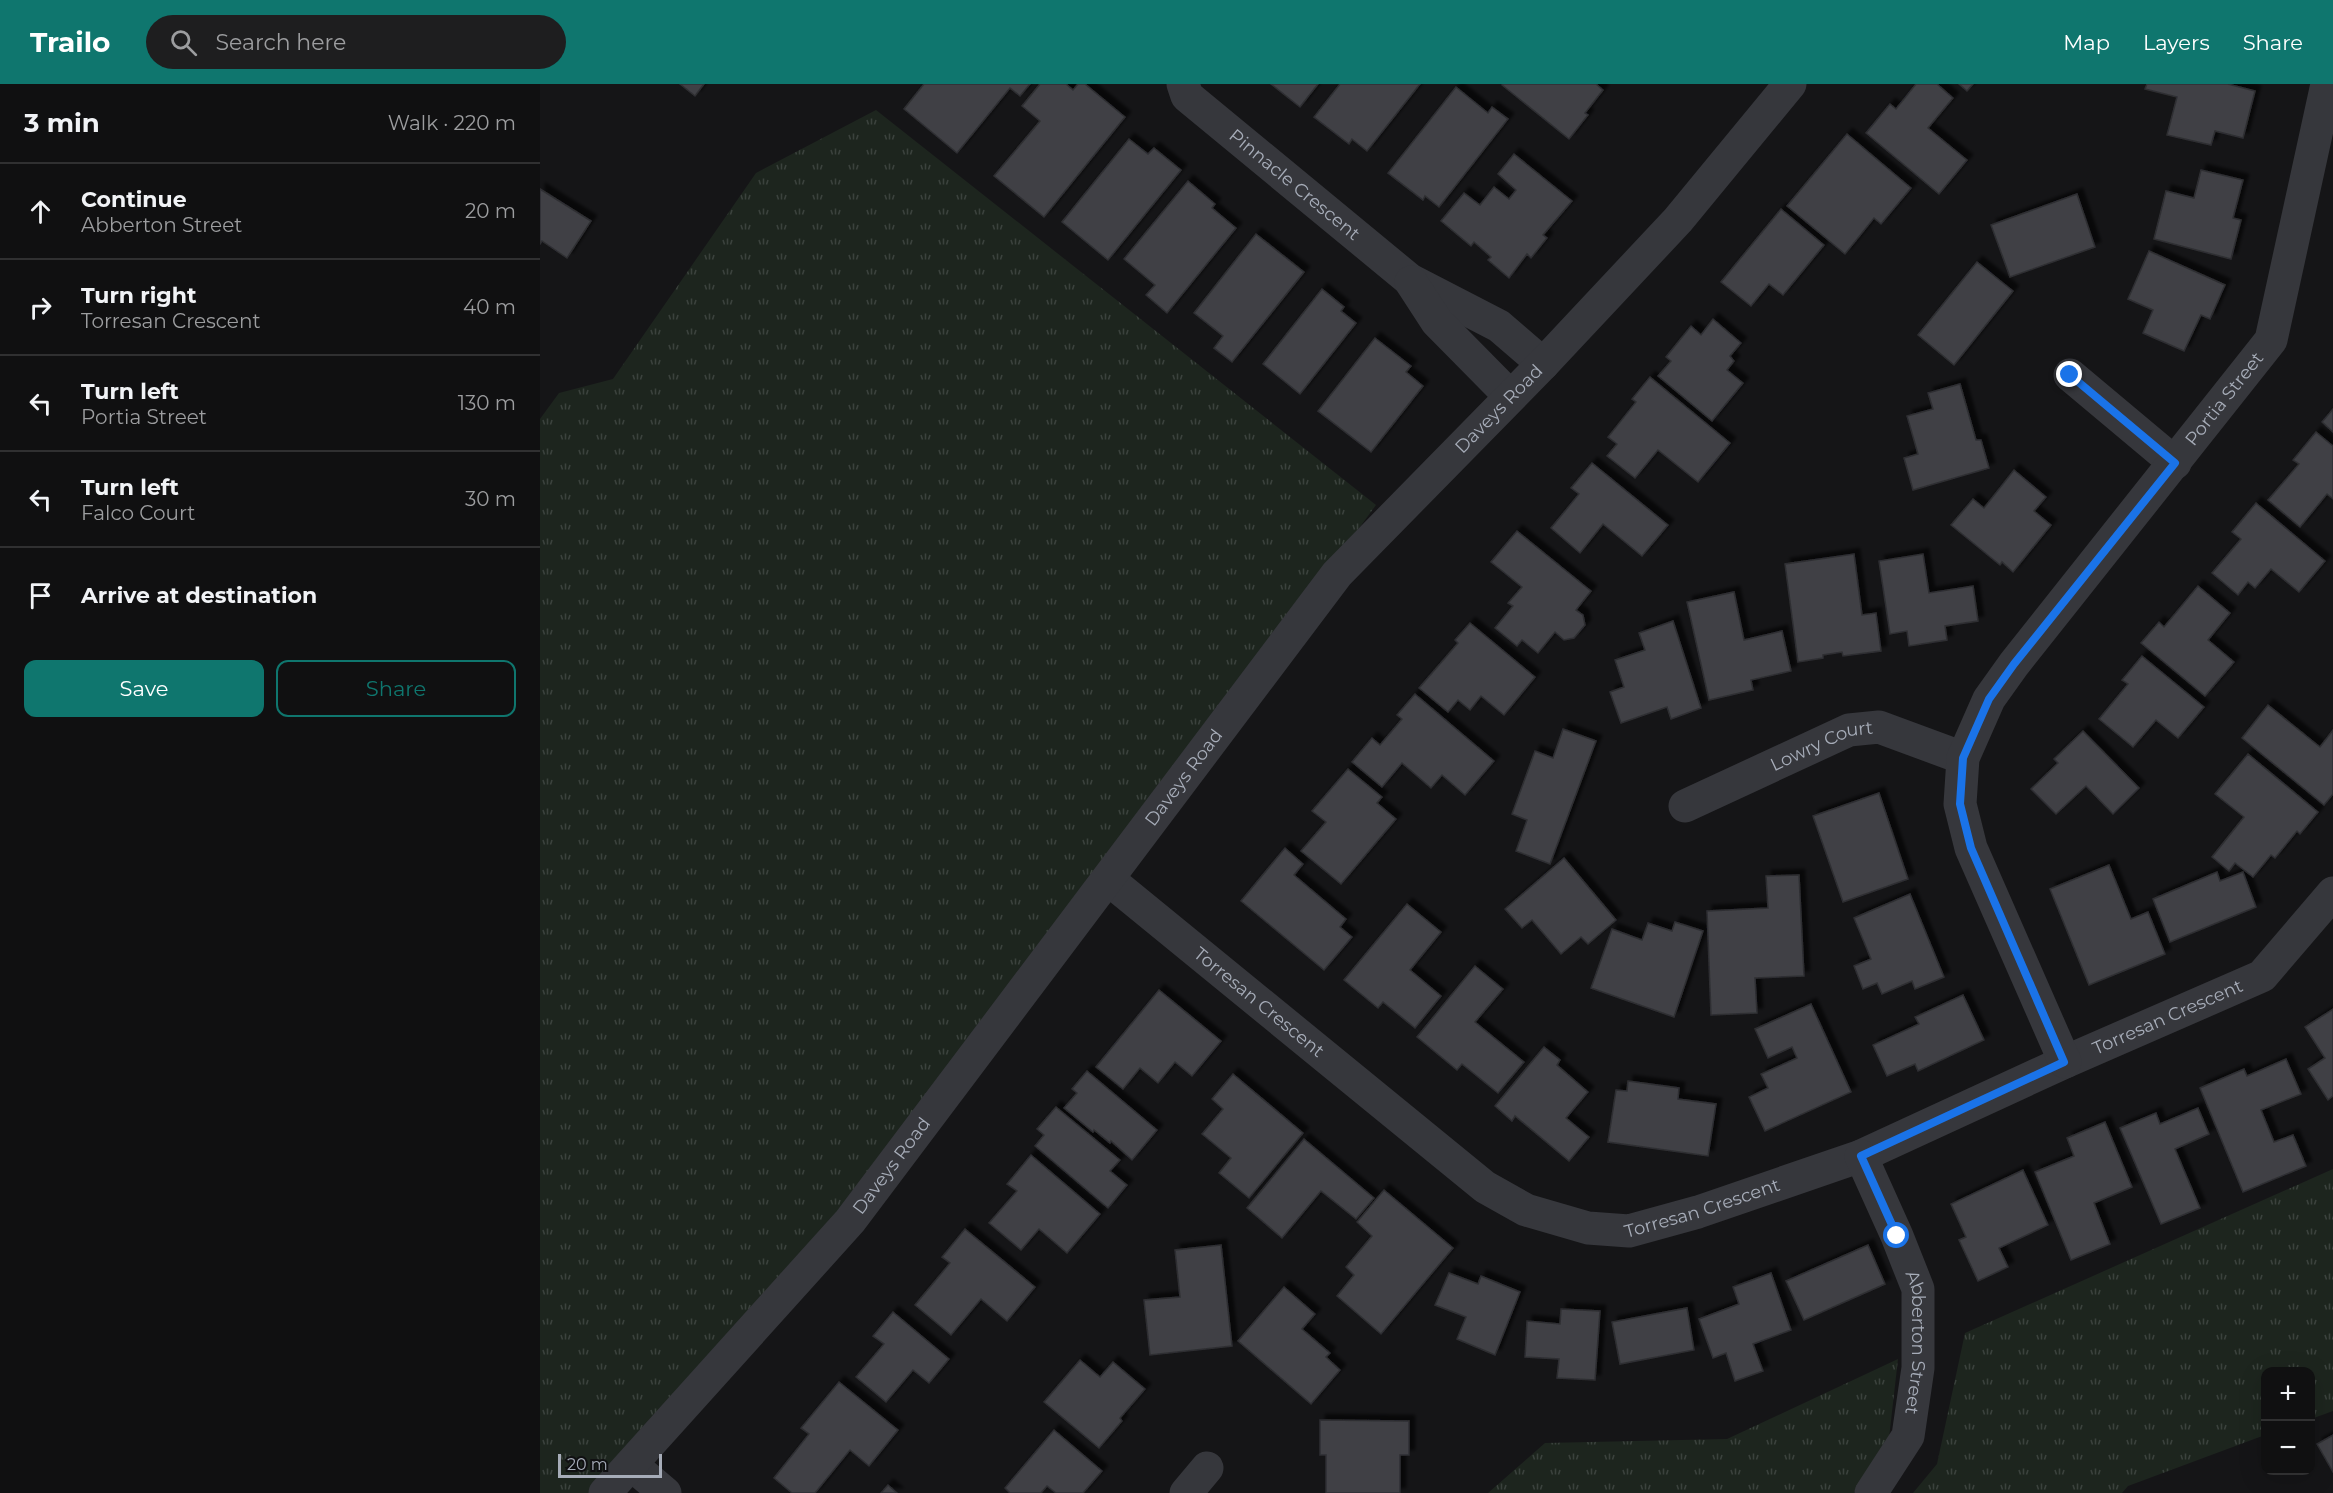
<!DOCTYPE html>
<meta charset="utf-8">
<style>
body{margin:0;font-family:Montserrat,sans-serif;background:#1e1e1f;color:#f1f3f6}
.controls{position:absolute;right:18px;bottom:18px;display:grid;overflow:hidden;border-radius:12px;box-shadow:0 6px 24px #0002}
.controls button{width:54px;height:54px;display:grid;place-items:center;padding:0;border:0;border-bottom:2px solid #303031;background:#101011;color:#f1f3f6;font:30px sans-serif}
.scale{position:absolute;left:18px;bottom:15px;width:104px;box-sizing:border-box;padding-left:6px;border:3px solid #a6acb8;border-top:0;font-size:16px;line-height:21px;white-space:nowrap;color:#a6acb8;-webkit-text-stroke:4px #101012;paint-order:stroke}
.stop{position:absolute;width:18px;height:18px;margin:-14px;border:4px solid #1a73e8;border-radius:50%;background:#fff}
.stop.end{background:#1a73e8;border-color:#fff;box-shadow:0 2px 6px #0008}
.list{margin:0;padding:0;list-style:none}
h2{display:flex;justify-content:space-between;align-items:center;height:78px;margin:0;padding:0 24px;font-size:26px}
h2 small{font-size:20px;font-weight:400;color:#9c9d9f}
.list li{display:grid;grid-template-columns:39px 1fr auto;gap:18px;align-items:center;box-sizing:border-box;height:96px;padding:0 24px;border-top:2px solid #303031}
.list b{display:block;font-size:22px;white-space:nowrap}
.list p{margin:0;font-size:20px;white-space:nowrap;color:#9c9d9f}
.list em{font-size:20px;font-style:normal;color:#9c9d9f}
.actions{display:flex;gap:12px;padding:18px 24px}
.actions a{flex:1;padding:14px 0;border:2px solid #0f766e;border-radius:12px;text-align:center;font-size:21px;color:#0f766e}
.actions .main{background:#0f766e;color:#fff}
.icon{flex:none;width:33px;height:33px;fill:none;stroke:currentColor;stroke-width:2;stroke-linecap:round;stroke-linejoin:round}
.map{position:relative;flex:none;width:1793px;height:1409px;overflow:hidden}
header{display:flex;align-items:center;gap:36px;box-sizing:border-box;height:84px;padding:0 30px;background:#0f766e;color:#fff}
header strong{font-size:28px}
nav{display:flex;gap:33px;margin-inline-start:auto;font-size:21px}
.search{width:420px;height:54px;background:#1e1e1f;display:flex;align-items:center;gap:15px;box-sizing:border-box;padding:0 21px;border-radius:33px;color:#9c9d9f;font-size:22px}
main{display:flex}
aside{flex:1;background:#101011}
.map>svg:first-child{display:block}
</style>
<header>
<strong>Trailo</strong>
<div class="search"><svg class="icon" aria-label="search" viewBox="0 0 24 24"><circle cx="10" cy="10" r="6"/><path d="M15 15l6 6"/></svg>Search here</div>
<nav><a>Map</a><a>Layers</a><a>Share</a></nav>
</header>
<main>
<aside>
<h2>3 min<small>Walk · 220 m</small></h2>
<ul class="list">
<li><svg class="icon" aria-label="ahead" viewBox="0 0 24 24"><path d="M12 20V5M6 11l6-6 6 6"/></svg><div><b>Continue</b><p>Abberton Street</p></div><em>20 m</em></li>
<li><svg class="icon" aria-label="right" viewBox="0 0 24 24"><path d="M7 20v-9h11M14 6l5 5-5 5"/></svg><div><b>Turn right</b><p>Torresan Crescent</p></div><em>40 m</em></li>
<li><svg class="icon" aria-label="left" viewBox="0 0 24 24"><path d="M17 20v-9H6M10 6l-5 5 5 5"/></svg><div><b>Turn left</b><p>Portia Street</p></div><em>130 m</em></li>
<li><svg class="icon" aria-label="left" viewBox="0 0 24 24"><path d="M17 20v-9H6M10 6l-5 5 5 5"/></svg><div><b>Turn left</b><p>Falco Court</p></div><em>30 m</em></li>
<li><svg class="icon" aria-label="arrive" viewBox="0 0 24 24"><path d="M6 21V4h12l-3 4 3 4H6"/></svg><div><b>Arrive at destination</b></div></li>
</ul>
<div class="actions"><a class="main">Save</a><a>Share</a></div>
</aside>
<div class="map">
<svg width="1793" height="1409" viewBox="0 0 1793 1409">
<defs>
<pattern id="grass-tufts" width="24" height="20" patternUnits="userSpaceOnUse" patternTransform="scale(1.5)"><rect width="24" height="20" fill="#1d251e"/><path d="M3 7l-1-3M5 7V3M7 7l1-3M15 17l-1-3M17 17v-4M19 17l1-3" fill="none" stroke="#3b423d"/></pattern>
<filter id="shadow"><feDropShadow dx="5.5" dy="-5.5" stdDeviation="1.5" flood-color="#0009"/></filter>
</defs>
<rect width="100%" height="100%" fill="#151517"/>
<!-- grass -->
<g fill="url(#grass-tufts)">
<polygon points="336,26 836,421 324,1119 72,1409 0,1409 0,335 19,309 73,295 216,89"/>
<polygon points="1793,1085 1793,1327 1771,1335 1770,1288 1726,1288 1725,1351 1588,1402 1582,1409 1373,1409 1397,1380 1425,1249"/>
<polygon points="1358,1275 1349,1354 1314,1409 948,1409 1005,1359 1187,1355"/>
</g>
<!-- building -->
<g fill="#3f4044" stroke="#2f2f33" stroke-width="1.5" filter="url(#shadow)">
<polygon points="140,0 164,0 155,12"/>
<polygon points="384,0 490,0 480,12 470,4 417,69 364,25"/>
<polygon points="500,0 526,0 533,6 538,0 545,0 585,33 504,133 454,92 500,37 482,22"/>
<polygon points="731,0 778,0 760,23"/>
<polygon points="800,0 880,0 827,67 812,55 809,60 774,33"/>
<polygon points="963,0 1056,0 1063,6 1045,29 1048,31 1029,55 962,1"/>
<polygon points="1376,0 1397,0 1413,14 1388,44 1427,76 1399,110 1326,49 1350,20 1356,25"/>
<polygon points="1419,0 1433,0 1427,7"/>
<polygon points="1607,0 1688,0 1715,7 1703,54 1675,47 1671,61 1627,51 1637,13 1605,5"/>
<polygon points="916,3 948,29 952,23 968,35 899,123 885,112 883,116 848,89"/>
<polygon points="1307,50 1371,104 1341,140 1334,134 1305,170 1247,122"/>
<polygon points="589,55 608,70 614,64 641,86 568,176 522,138"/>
<polygon points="974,70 1032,117 1003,151 1007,154 991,174 987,170 969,194 948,176 951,173 934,158 931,162 901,137 924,109 940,121 954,103 969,115 976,106 958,90"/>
<polygon points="1661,86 1703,96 1693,134 1701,136 1691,175 1614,155 1626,107 1654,114"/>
<polygon points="648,97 675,120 672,124 696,144 627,229 606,211 615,201 584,175"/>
<polygon points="0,105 51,137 27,174 2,157 0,160"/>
<polygon points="1537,110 1555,163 1470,193 1451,141"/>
<polygon points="1241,125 1284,161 1243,211 1229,200 1211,222 1181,198"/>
<polygon points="716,150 764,188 692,278 674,264 683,252 654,229"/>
<polygon points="1609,167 1685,201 1670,235 1661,231 1644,267 1603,249 1613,226 1588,215"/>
<polygon points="1437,178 1473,207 1414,281 1378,251"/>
<polygon points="782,205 804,223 801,227 816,239 760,310 723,280"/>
<polygon points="1173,235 1201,259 1190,272 1194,277 1187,286 1203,299 1172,337 1118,292 1131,277 1126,273 1151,242 1161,251"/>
<polygon points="835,254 871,282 866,288 883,302 831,368 778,327"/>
<polygon points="1110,293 1190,359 1158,398 1118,366 1095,394 1067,372 1077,360 1068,353 1096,318 1092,315"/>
<polygon points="1420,300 1436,356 1441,356 1449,384 1373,406 1364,374 1378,370 1367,332 1393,325 1388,309"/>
<polygon points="1793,325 1793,348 1782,338"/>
<polygon points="1776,348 1793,362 1793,415 1787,410 1760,443 1728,416 1759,380 1753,376"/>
<polygon points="1052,379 1128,441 1102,472 1063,440 1040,469 1011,444 1039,410 1031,404"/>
<polygon points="1474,386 1506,413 1494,427 1511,441 1473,488 1462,478 1460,481 1411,441 1433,415 1444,424"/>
<polygon points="1716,419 1785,477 1759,508 1731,485 1715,504 1708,498 1698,511 1672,489 1701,455 1692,448"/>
<polygon points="977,447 1051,507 1036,526 1043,531 1045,541 1034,554 1024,556 1015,548 998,569 982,556 977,562 955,544 973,522 968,519 982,503 951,478"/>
<polygon points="1314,470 1322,531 1336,529 1341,567 1303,572 1302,568 1283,571 1283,574 1258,578 1245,480"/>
<polygon points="1383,470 1389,509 1433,502 1438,537 1405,542 1407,556 1369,562 1367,547 1350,550 1339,477"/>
<polygon points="1658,502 1690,529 1668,556 1694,578 1665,612 1601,559 1619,538 1624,543"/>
<polygon points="1194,508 1204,556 1242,547 1251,587 1211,596 1213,606 1169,616 1147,518"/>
<polygon points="1133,537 1161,624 1131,635 1127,623 1081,639 1070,608 1084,603 1075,576 1105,566 1099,549"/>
<polygon points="930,539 995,593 964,631 941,612 930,626 918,616 908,628 879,604 918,559 915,556"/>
<polygon points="1602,572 1664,623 1638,654 1616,636 1593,663 1559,635 1588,600 1582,596"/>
<polygon points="875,610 954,677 925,711 902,691 891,704 862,679 842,703 812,678 832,654 840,661 862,635 857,631"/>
<polygon points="1728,621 1780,663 1793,646 1793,710 1784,721 1702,654"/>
<polygon points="1023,645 1056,657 1010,780 976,767 987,736 972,730 995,667 1013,674"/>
<polygon points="1543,647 1599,704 1573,730 1546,702 1516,730 1491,705 1518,679 1514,675"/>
<polygon points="1708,670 1778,728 1760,750 1757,747 1735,774 1731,771 1713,793 1695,779 1689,787 1672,773 1704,733 1675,710"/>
<polygon points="808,685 842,713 837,719 856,735 801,800 761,767 786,738 772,727"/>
<polygon points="1339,709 1368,795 1303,818 1273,732"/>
<polygon points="745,764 763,780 754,791 806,835 800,843 812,853 784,886 701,817"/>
<polygon points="1024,774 1076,836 1048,860 1041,853 1021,870 992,836 982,844 965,825"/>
<polygon points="1569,781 1591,835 1608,828 1625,870 1549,901 1510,805"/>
<polygon points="1677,788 1680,797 1703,788 1716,823 1630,858 1613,815"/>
<polygon points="1259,791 1264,892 1215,894 1217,929 1171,931 1167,827 1228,824 1226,792"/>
<polygon points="1370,810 1404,893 1375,905 1372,897 1342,910 1337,899 1323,905 1314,882 1331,875 1314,834"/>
<polygon points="867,820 901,848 870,886 901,912 875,944 843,918 838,924 804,896"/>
<polygon points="1135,838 1163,847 1134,933 1051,904 1072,845 1102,856 1108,839 1132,847"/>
<polygon points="935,882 963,905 935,938 984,978 958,1009 922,980 917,986 877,953"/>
<polygon points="619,906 681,957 652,992 635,978 618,999 600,984 583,1005 556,983"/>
<polygon points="1423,911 1444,956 1378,987 1375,980 1347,992 1333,961 1379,940 1375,933"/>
<polygon points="1271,920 1311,1008 1225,1047 1209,1013 1228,1004 1221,990 1257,974 1252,963 1228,974 1215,945"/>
<polygon points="1793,925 1793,1012 1788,1016 1768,985 1785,974 1765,943"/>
<polygon points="1004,963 1020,976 1017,981 1048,1008 1026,1034 1049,1053 1029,1077 975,1032 972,1037 955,1022"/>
<polygon points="1746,975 1761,1010 1721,1026 1734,1058 1753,1051 1766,1082 1703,1108 1660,1004 1704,985 1707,992"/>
<polygon points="547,987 617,1046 592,1076 571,1057 570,1059 554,1046 553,1048 524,1024 537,1009 532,1005"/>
<polygon points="693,990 763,1049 709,1114 679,1089 691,1074 662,1050 683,1025 672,1015"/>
<polygon points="1088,997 1139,1004 1138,1015 1176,1020 1168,1072 1068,1058 1076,1006 1087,1007"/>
<polygon points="516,1023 580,1076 570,1087 587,1101 568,1124 495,1062 504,1051 497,1045"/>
<polygon points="1658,1024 1669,1050 1635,1065 1660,1124 1621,1140 1580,1044 1616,1029 1620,1040"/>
<polygon points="1565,1038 1592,1103 1554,1119 1570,1160 1531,1176 1495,1088 1534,1072 1527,1054"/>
<polygon points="764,1055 834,1114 816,1135 781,1107 742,1154 707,1124"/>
<polygon points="491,1071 560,1130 527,1169 499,1145 481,1166 449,1139 477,1107 467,1100"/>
<polygon points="1483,1086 1508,1141 1459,1164 1468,1183 1438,1197 1419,1156 1426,1153 1411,1120"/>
<polygon points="844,1106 913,1164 841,1250 797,1212 814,1191 806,1183 832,1152 817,1138"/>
<polygon points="425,1145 495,1203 467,1237 441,1215 411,1251 375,1221 410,1179 402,1173"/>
<polygon points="681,1161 692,1262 610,1271 604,1216 640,1213 635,1166"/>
<polygon points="1328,1161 1345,1200 1264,1236 1246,1197"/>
<polygon points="909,1189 938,1200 941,1192 980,1208 955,1271 917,1255 926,1233 895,1221"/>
<polygon points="1231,1189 1251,1246 1213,1260 1223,1287 1195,1297 1186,1269 1173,1274 1159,1235 1199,1220 1193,1203"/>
<polygon points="744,1203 775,1230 762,1245 790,1269 786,1273 800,1286 771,1320 698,1257"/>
<polygon points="1147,1224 1154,1266 1080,1280 1072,1238"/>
<polygon points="1021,1225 1060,1227 1055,1296 1017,1294 1019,1275 985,1273 987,1237 1020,1240"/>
<polygon points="353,1228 409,1275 389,1299 373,1286 346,1318 316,1293 344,1260 333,1252"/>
<polygon points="540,1276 560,1293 573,1278 605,1305 580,1334 582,1337 559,1364 504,1318"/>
<polygon points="299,1298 358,1346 329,1382 310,1366 275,1409 252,1409 234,1394 269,1350 261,1344"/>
<polygon points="780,1336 869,1337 869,1371 860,1371 860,1409 786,1409 786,1371 780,1371"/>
<polygon points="514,1346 562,1387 543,1409 516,1409 507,1402 501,1409 470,1409 465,1404"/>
<polygon points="1793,1351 1793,1388 1777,1360"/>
<polygon points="348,1401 357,1409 341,1409"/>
</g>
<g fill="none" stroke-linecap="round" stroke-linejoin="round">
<!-- street -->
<g stroke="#36373c" stroke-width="33">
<path id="s1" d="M643 0 647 12 870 196 959 242 1003 280"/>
<polyline points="871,198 897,238 970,312"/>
<polyline points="1530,291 1635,379"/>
<path id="s2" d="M1145 722 1309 646 1339 643 1423 674"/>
<path id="s3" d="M568 795 945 1103 986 1126 1048 1144 1089 1147 1158 1128 1321 1072 1525 978 1722 892 1793 809"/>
<path id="s4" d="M1525 978 1431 764 1420 720 1423 674 1449 615 1474 580 1731 256 1787 0"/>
<path id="s5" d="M1321 1072 1357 1152 1378 1205V1284L1368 1352 1331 1409"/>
<polyline points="92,1381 125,1409"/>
<path id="s6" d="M65 1409 310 1137 797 490 1003 280 1138 136 1250 0"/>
<polyline points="646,1409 667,1384"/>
</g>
</g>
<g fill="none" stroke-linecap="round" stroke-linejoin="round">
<!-- route -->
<polyline stroke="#1a73e8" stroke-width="8" points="1357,1152 1321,1072 1524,978 1431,764 1420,720 1423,674 1449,615 1474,580 1635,379 1530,291"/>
</g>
<g text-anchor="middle" stroke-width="4.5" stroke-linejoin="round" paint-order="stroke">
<!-- street labels -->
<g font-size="18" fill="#a6acb8" stroke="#101012">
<text dy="6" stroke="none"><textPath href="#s1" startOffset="152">Pinnacle Crescent</textPath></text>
<text dy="6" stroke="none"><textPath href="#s4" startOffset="771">Portia Street</textPath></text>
<text dy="6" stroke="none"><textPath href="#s6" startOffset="1407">Daveys Road</textPath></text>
<text dy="6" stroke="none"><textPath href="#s2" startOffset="150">Lowry Court</textPath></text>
<text dy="6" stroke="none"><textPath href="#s6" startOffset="921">Daveys Road</textPath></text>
<text dy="6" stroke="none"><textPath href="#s3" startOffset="195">Torresan Crescent</textPath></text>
<text dy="6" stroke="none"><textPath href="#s3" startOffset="1220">Torresan Crescent</textPath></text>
<text dy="6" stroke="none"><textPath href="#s6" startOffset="435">Daveys Road</textPath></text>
<text dy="6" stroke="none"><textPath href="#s3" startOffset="716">Torresan Crescent</textPath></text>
<text dy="6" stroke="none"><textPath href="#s5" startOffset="198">Abberton Street</textPath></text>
</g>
</g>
</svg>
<div class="controls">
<button>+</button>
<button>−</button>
</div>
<div class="scale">20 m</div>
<div class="stop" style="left:1357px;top:1152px"></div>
<div class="stop end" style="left:1530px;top:291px"></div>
</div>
</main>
